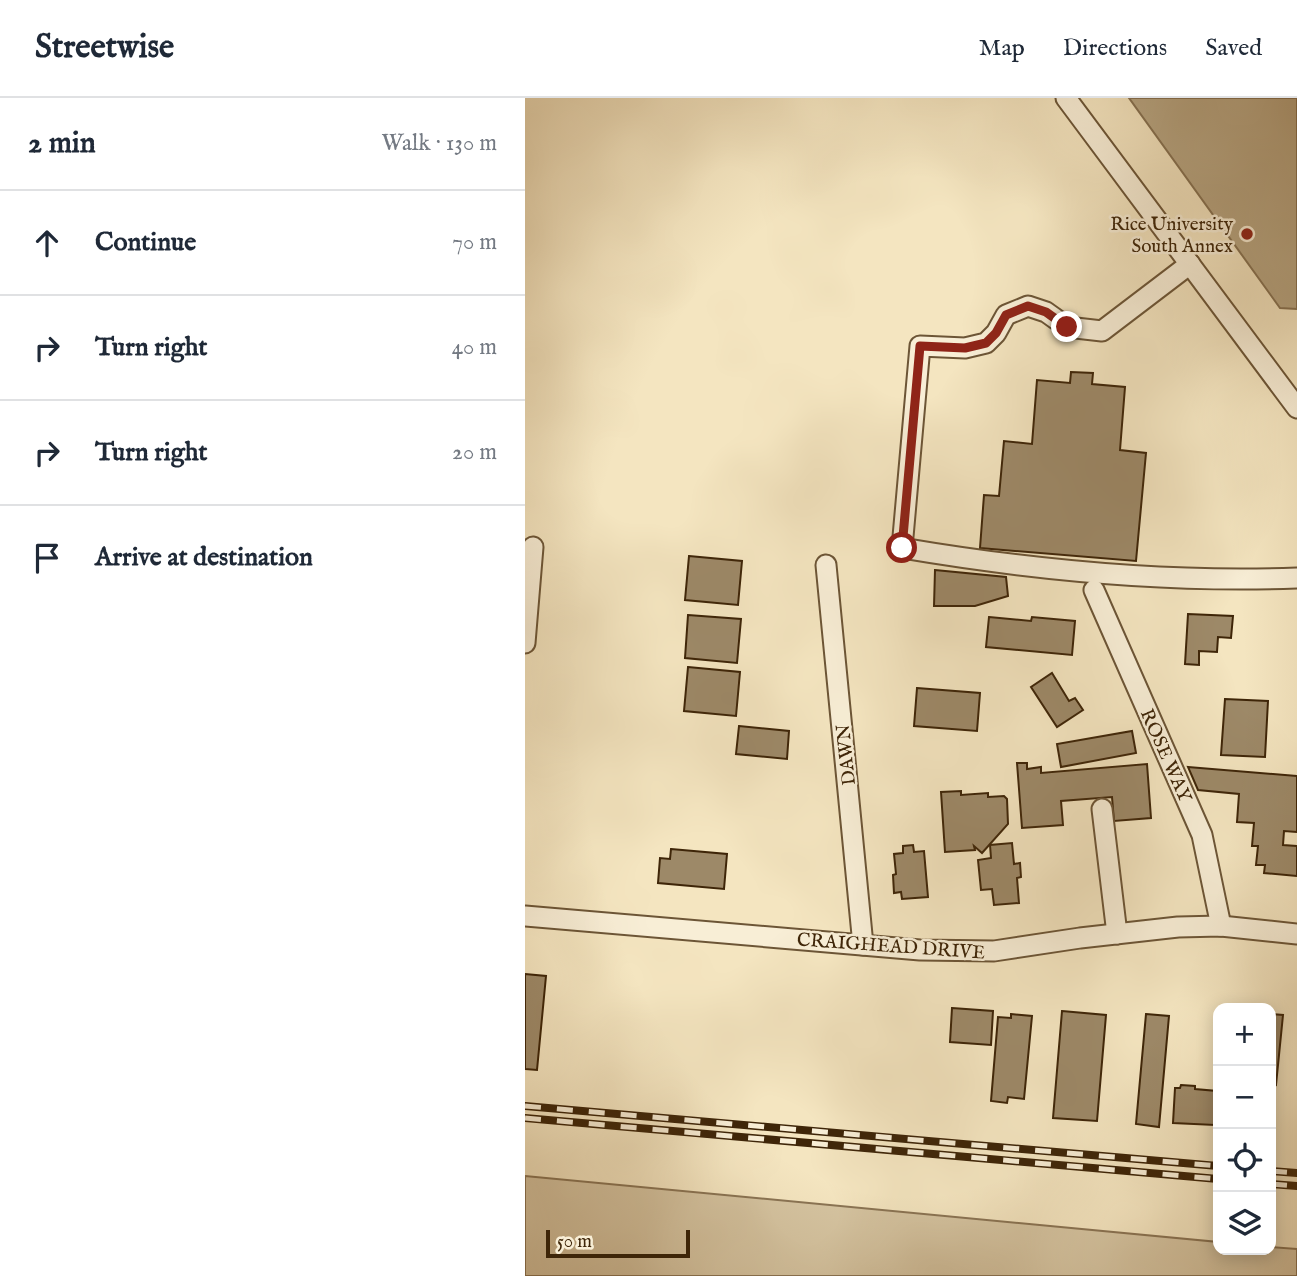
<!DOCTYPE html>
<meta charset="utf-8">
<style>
body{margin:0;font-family:"IM FELL English",serif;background:#f6f6f7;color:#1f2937}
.controls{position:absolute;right:21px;bottom:21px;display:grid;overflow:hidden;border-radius:14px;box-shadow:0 4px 18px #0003}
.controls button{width:63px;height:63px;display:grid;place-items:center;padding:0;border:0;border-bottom:2px solid #e0e1e3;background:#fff;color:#1f2937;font:35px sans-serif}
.scale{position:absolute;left:21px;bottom:18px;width:144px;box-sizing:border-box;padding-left:7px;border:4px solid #3e2508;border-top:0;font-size:19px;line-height:24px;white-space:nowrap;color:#3e2508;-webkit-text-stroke:5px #f8eed6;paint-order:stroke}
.stop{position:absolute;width:21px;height:21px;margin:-16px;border:5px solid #8f2418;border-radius:50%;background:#fff}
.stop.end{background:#8f2418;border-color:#fff;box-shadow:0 2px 7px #0008}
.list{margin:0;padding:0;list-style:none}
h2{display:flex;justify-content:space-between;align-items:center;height:91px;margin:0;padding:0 28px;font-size:30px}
h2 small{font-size:23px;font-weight:400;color:#747a83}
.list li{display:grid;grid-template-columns:46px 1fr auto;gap:21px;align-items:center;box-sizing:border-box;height:105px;padding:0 28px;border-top:2px solid #e0e1e3}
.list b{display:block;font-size:26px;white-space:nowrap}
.list em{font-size:23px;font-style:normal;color:#747a83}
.icon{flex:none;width:38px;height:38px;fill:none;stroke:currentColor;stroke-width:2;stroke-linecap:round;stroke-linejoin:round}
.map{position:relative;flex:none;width:772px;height:1178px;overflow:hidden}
header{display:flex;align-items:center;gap:42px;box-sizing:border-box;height:98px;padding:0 35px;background:#fff;border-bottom:2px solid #e0e1e3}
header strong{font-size:33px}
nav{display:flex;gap:38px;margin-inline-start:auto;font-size:24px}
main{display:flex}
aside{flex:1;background:#fff}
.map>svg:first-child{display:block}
</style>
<header>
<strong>Streetwise</strong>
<nav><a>Map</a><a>Directions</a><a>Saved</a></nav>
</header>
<main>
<aside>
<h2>2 min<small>Walk · 130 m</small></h2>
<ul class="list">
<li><svg class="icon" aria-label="ahead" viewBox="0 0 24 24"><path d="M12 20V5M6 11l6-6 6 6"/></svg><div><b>Continue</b></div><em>70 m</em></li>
<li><svg class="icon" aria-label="right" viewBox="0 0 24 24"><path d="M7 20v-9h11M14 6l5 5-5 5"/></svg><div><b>Turn right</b></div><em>40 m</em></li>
<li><svg class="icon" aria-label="right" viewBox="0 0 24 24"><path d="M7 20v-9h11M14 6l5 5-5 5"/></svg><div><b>Turn right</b></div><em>20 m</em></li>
<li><svg class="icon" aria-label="arrive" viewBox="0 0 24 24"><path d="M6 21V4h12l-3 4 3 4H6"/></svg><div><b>Arrive at destination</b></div></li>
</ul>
</aside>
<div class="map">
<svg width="772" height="1178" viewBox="0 0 772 1178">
<rect width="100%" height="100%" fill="#f4e5c0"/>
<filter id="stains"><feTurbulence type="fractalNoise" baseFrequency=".00286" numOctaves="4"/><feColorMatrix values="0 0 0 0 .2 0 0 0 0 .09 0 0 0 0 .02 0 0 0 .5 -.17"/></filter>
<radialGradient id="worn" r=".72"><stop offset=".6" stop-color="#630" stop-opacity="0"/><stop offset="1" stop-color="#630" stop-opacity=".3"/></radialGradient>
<!-- green -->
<polygon fill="#d5c4a1" stroke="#8a7454" stroke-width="2" points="0,1078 693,1144 693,1152 746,1152 746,1149 772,1151 772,1178 0,1178"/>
<!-- water -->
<polygon fill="#b6a481" stroke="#867151" stroke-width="2" points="604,0 772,0 772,211 755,210"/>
<!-- building -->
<g fill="#9d8968" stroke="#3e2508" stroke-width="2">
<polygon points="546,274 568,275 567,286 600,289 595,352 621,355 611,463 455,450 459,397 474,398 479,343 507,346 512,282 545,285"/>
<polygon points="164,458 217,463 213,507 160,502"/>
<polygon points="410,472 481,479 483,498 450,508 409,508"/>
<polygon points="663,516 708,518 706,540 693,539 692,554 674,553 674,567 660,566"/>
<polygon points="163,517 216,521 212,565 160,560"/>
<polygon points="464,519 506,523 507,519 550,523 547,557 461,549"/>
<polygon points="163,569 215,574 211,618 159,613"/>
<polygon points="527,575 544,603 550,600 558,612 532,629 506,589"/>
<polygon points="392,590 455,595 452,633 389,628"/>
<polygon points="700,601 743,603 740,659 696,657"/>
<polygon points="214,628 264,633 262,661 211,656"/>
<polygon points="607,633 611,655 536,669 532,646"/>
<polygon points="492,665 502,665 502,671 516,669 516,675 622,666 626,720 589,723 587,699 536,703 538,727 497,730"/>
<polygon points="663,669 772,678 772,734 759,733 758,747 772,748 772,778 739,775 740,767 731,767 733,748 727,748 729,725 712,724 714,696 673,692"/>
<polygon points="436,693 436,697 463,695 463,699 479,698 482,701 483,726 457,755 449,748 450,752 420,754 416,694"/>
<polygon points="487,745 489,766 495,765 496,779 492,780 494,805 469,807 467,791 456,792 453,762 466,760 465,747"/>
<polygon points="388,747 389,754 399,753 403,799 377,801 376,794 369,795 368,777 371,776 369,756 378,755 378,748"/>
<polygon points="146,751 202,756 199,791 133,785 135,760 145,761"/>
<polygon points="0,876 21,878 12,972 0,971"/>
<polygon points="427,910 468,913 466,947 425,944"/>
<polygon points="537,913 581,917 572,1023 528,1020"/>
<polygon points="486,916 507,918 499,1001 483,999 482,1005 466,1003 473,919 486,920"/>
<polygon points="621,916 644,918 634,1029 611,1026"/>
<polygon points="746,916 758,917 751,987 746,986"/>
<polygon points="656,987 670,988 670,991 692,993 690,1027 648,1025 650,990 655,990"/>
</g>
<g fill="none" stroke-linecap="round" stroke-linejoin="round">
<defs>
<g id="minor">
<polyline points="541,0 772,310"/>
<path d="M665 166 577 233 542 229 521 214 503 208 481 217 471 235 461 245 440 250 395 248 377 450C507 472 641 485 772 480"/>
<polyline points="301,467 338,847"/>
<polyline points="569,492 677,737 696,828"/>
<polyline points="0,545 8,449"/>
<polyline points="577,711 592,836"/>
<polyline points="0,818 395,852 469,853 555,840 653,829 696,828 772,836"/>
</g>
</defs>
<!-- minor casing -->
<use href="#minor" stroke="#6c5536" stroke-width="23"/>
<!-- minor -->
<use href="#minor" stroke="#f8eed6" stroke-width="19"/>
<defs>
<g id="rail">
<polyline points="0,1008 693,1068"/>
<polyline points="0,1020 693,1081"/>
<polyline points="746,1073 772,1075"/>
<polyline points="746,1086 772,1088"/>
</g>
</defs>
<!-- rail casing -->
<use href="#rail" stroke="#3e2508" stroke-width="8"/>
<!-- rail -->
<use href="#rail" stroke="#f8eed6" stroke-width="5" stroke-dasharray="16" stroke-linecap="butt"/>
</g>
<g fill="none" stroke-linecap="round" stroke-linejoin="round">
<!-- route -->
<polyline stroke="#8f2418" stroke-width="9" points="377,450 395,248 440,250 461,245 471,235 481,217 503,208 521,214 542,229"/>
</g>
<!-- markers -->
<circle fill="#8f2418" stroke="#f8eed6" stroke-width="2.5" cx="722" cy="136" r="7"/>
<g text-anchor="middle" stroke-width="5" stroke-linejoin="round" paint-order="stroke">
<!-- poi labels -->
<g font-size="19" fill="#3e2508" stroke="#f8eed6" text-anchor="end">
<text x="708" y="132">Rice University<tspan x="708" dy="22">South Annex</tspan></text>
</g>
<!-- street labels -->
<g font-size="19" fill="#3e2508" stroke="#f8eed6">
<text transform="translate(320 657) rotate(-96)" y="7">DAWN</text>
<text transform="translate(642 657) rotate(66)" y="7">ROSE WAY</text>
<text transform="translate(366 847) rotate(4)" y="7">CRAIGHEAD DRIVE</text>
</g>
</g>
<rect width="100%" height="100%" filter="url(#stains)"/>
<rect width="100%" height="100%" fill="url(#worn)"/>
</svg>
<div class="controls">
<button>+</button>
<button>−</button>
<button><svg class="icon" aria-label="locate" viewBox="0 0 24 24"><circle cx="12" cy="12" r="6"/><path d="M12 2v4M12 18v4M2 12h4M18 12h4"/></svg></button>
<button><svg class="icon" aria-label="layers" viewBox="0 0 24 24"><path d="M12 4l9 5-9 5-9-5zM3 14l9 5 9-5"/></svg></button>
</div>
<div class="scale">50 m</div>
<div class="stop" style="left:377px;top:450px"></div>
<div class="stop end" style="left:542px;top:229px"></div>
</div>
</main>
